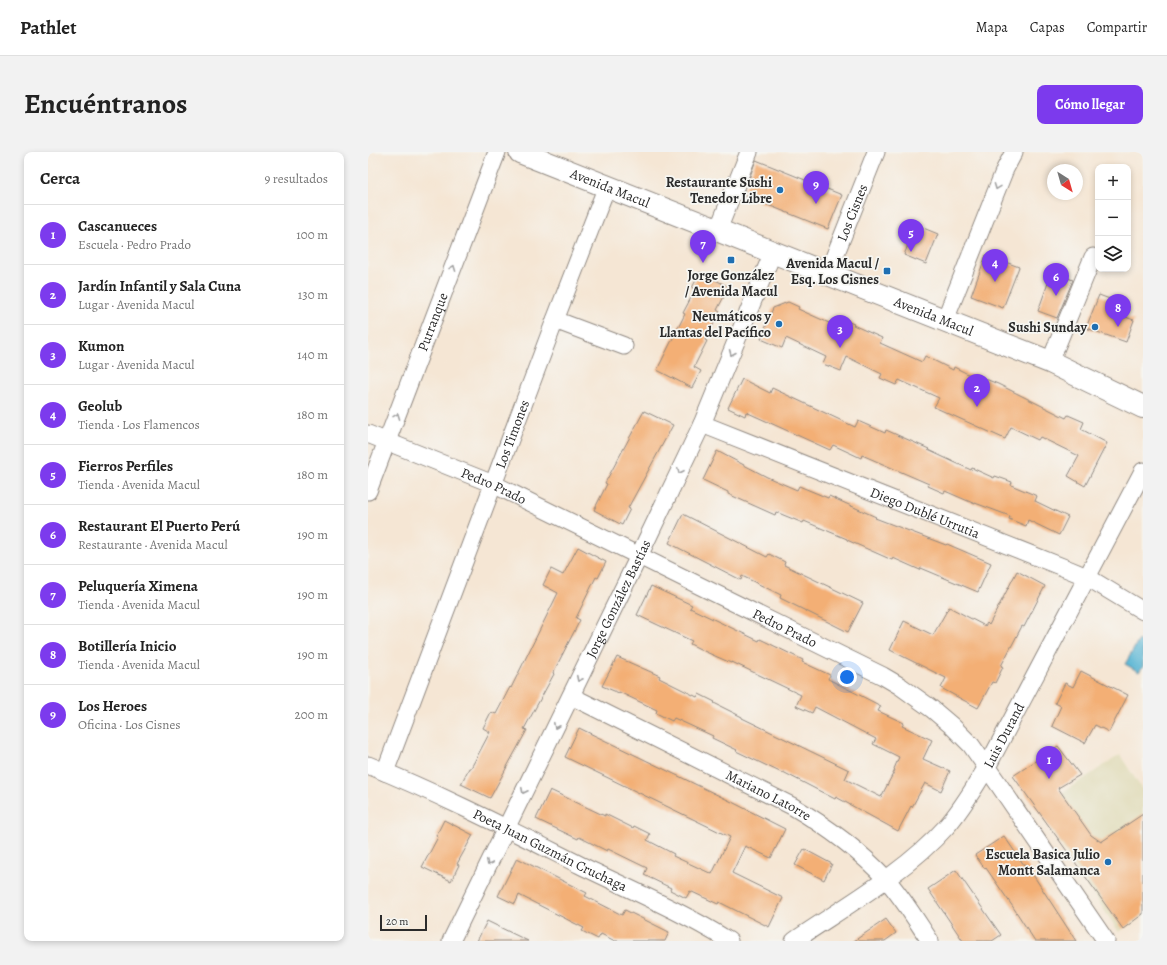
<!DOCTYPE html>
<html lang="es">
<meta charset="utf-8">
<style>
body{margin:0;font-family:Alegreya,serif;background:#f2f2f2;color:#222}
.controls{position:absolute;right:12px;top:12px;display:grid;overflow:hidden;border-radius:8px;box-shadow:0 2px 6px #0003}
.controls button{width:36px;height:36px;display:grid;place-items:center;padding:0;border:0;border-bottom:1px solid #e0e0e0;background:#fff;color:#222;font:20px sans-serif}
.compass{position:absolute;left:679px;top:12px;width:36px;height:36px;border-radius:50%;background:#fff;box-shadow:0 2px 6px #0003;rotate:143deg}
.scale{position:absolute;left:12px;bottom:10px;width:47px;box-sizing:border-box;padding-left:4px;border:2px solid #2b2b2b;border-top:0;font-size:11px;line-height:14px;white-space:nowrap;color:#2b2b2b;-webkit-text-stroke:3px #f6f6f2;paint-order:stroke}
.you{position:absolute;left:479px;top:525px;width:14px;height:14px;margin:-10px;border:3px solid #fff;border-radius:50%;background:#1a73e8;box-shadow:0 0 0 6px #1a73e833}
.badge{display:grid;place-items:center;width:26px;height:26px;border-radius:50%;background:#7c3aed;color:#fff;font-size:13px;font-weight:700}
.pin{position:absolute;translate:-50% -33px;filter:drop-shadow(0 1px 2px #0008)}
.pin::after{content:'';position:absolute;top:21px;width:14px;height:12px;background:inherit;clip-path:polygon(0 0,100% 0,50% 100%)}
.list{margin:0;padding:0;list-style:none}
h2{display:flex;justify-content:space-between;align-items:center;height:52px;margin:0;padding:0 16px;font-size:17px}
h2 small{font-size:13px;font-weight:400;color:#767676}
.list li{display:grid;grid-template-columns:26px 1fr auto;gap:12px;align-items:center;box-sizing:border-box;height:60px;padding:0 16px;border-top:1px solid #e0e0e0}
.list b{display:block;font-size:15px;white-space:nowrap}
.list p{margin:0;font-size:13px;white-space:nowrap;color:#767676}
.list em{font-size:13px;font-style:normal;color:#767676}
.icon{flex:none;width:22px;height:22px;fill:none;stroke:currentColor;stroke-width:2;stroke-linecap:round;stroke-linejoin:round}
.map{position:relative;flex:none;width:775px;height:789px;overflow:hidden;border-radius:8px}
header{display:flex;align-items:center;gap:24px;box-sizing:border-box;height:56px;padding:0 20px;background:#fff;border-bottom:1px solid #e0e0e0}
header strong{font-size:19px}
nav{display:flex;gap:22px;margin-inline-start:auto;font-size:14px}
.intro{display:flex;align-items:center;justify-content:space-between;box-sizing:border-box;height:96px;padding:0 24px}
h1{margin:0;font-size:28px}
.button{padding:10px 18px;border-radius:8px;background:#7c3aed;color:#fff;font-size:14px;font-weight:700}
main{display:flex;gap:24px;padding:0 24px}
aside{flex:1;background:#fff;border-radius:8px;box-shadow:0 2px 6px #0003}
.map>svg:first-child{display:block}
</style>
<header>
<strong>Pathlet</strong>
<nav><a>Mapa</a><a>Capas</a><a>Compartir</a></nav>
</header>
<div class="intro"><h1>Encuéntranos</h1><a class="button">Cómo llegar</a></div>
<main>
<aside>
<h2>Cerca<small>9 resultados</small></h2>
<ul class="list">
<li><span class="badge">1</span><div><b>Cascanueces</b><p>Escuela · Pedro Prado</p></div><em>100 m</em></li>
<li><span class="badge">2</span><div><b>Jardín Infantil y Sala Cuna</b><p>Lugar · Avenida Macul</p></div><em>130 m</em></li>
<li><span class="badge">3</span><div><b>Kumon</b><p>Lugar · Avenida Macul</p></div><em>140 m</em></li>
<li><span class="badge">4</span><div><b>Geolub</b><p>Tienda · Los Flamencos</p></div><em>180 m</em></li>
<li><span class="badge">5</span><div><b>Fierros Perfiles</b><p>Tienda · Avenida Macul</p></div><em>180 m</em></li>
<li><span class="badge">6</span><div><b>Restaurant El Puerto Perú</b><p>Restaurante · Avenida Macul</p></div><em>190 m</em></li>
<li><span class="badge">7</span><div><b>Peluquería Ximena</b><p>Tienda · Avenida Macul</p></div><em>190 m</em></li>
<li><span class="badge">8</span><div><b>Botillería Inicio</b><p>Tienda · Avenida Macul</p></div><em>190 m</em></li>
<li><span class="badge">9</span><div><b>Los Heroes</b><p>Oficina · Los Cisnes</p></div><em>200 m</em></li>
</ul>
</aside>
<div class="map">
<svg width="775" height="789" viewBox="0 0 775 789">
<rect width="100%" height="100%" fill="#f6f6f2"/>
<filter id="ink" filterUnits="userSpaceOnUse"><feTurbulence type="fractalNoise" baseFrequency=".025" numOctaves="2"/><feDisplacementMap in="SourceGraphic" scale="8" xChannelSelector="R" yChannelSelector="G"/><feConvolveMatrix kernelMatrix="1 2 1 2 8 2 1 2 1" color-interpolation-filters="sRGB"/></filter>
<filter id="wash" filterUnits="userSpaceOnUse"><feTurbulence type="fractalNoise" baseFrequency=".012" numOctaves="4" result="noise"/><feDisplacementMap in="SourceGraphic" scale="16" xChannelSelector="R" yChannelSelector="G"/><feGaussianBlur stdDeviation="0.9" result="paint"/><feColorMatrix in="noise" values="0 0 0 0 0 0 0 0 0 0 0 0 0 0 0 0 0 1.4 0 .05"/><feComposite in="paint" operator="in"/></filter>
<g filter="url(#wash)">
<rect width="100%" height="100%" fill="#f5e6d4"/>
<!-- built -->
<polygon fill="#e1dcba" points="752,603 775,639 775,763 751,780 669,657"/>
<!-- water -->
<polygon fill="#53b2d2" stroke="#3f6e7e" points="771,488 775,491 775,514 771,520 757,512"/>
<g id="blocks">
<!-- building -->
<g fill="#f3af74">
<polygon points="388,8 474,43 460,77 375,43"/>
<polygon points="548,73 570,82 558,112 536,103"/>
<polygon points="618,103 651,115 635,156 603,144"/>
<polygon points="332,120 361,135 349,158 352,160 337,188 339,189 326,215 333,219 324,236 289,218 317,162 315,161 327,138 324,136"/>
<polygon points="684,120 705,128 689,166 670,159"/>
<polygon points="731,143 747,149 743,160 766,168 758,190 718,176"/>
<polygon points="420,150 431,155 430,157 470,175 473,167 486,172 485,173 514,186 512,191 554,210 557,204 585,218 586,215 604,224 605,222 630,232 698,266 700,263 716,270 713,277 739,291 717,334 700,324 711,304 672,285 670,288 643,275 637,287 566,255 571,246 531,228 528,233 512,226 514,222 479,205 473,219 455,212 458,205 418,186 414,196 393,187 405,156"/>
<polygon points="374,227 402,241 404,236 487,275 490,269 517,281 518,278 561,297 560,298 603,318 604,316 626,326 627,324 644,330 643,333 669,344 667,349 700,365 691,383 660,368 658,374 641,367 642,364 607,351 607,352 577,339 576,341 560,334 561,332 494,303 493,306 465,293 462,298 378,260 377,264 360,256"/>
<polygon points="276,259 305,273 260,356 262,357 254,373 226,358 239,332 237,331"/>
<polygon points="349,299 399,325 429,338 431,334 460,346 461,344 508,365 507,366 578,393 579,392 623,411 610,440 553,416 552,418 525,406 524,408 479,388 479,387 436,369 435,371 408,360 407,363 360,342 360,340 335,328"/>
<polygon points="315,362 399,405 401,402 417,410 416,413 495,451 480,480 412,446 413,443 374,424 373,428 301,391"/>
<polygon points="210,395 238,410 230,426 228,425 208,466 212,468 185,521 186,522 156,577 159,578 122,646 93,632 101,616 103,616 122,580 115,576 123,560 128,562 142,535 143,536 190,441 175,433 183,417 195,423"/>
<polygon points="649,419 677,434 656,475 654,474 633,514 635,515 627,531 624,530 610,556 573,536 578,526 522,498 536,469 565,483 581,455 617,474 619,471 621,473"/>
<polygon points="283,434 324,453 322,456 391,489 392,487 435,508 434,510 462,523 460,527 513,554 510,559 536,571 534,574 564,588 555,607 582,619 573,639 557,631 544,655 543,654 530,679 468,645 467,647 415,620 414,621 368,599 369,598 344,586 345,584 306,566 304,569 288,561 289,558 251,540 251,541 234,534 249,505 292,524 291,526 329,545 331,542 347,550 346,551 374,565 374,566 481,618 477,627 513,645 527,618 526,617 531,605 505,592 508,587 447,555 444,561 428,554 433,543 364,510 363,511 338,500 322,492 324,489 269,463"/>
<polygon points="713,519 760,543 741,580 727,573 717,591 684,574 693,554 687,551 697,531 705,535"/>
<polygon points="211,576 362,649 417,677 403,706 377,694 364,721 415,746 401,775 351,750 350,752 322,739 318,746 302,738 303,736 276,723 279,716 240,697 239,699 211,685 210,687 168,667 182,638 237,664 237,662 265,676 266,674 282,682 279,688 306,702 305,704 344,722 362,685 197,605"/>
<polygon points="690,594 712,623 690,636 723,683 733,690 775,662 775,762 755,777 645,624"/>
<polygon points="76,668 105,683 89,712 91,713 83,729 54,715 70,685 68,684"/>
<polygon points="636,684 656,713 658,712 708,789 667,789 645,755 618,716 617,717 607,703"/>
<polygon points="436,697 464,712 456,728 427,713"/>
<polygon points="149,706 219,741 217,744 254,763 257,758 301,780 297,789 247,789 233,782 230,787 214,779 216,776 151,743 147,752 130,744"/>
<polygon points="588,718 633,783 624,789 595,789 560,737"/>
<polygon points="518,767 528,781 517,789 486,789"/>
<polygon points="119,769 160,789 109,789"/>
</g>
</g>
</g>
<g filter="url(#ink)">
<use href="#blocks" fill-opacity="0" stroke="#908880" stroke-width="1"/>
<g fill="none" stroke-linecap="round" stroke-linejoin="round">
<defs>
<g id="minor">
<polyline points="350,78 381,0"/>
<path id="s1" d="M460 121 508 0"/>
<polyline points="187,168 256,194"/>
<polyline points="577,168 637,17 646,0"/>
<polyline points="682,210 725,105"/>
<path id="s2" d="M334 272 702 418 719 425 775 459"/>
<path id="s3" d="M0 282 125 332 515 524 532 534 564 557 584 574 603 593 629 630 738 789"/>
<path id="s4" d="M0 339 129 0"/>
<path id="s5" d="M203 544 424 654C458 674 491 698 518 727 535 746 548 768 562 789"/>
<path id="s6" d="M0 613C72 642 142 678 212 713 261 737 315 760 361 789"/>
<path id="s7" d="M17 620 187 168 239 34"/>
<path id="s8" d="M83 789 271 404 334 272 405 100"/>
<path id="s9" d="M426 789C476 755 538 720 578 675 594 657 606 636 619 615L775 319"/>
</g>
<g id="major">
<path id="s10" d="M152 0 682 210 775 255"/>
</g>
</defs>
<!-- minor casing -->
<use href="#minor" stroke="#908880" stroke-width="19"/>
<!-- major casing -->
<use href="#major" stroke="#908880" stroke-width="24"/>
<!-- minor -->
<use href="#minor" stroke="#fff" stroke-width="17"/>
<!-- major -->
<use href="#major" stroke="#fff" stroke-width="22"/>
</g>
<!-- one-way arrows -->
<defs><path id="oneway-chevron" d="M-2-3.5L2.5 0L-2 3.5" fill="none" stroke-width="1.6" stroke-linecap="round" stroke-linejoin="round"/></defs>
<g stroke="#a0a0a0">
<use href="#oneway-chevron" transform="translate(629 35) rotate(111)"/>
<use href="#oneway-chevron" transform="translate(85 116) rotate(-69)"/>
<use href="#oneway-chevron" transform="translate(364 201) rotate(113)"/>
<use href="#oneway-chevron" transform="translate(29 264) rotate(-69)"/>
<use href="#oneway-chevron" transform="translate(312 319) rotate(115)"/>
<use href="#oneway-chevron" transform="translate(211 527) rotate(116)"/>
<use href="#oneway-chevron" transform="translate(188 574) rotate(116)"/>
<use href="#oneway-chevron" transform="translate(156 639) rotate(116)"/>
<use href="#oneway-chevron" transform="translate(121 711) rotate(116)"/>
</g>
</g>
<!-- markers -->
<g fill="#1f6fb2" stroke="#f6f6f2" stroke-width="1.5">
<circle cx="412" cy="38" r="4"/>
<rect x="359" y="104" width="8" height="8" rx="2"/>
<rect x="515" y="115" width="8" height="8" rx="2"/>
<circle cx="411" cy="172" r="4"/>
<circle cx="727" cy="175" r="4"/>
<circle cx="740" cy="710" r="4"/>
</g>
<g text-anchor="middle" stroke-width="3.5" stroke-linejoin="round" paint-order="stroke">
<!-- poi labels -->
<g font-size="14" font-weight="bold" fill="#2b2b2b" stroke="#f6f6f2" text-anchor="end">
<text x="404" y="35">Restaurante Sushi<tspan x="404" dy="16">Tenedor Libre</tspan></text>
<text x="511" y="116">Avenida Macul /<tspan x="511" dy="16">Esq. Los Cisnes</tspan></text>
<text x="363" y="128" text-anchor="middle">Jorge González<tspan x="363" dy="16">/ Avenida Macul</tspan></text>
<text x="403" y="169">Neumáticos y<tspan x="403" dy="16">Llantas del Pacífico</tspan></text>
<text x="719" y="180">Sushi Sunday</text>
<text x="732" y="707">Escuela Basica Julio<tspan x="732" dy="16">Montt Salamanca</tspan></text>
</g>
<!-- street labels -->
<g font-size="14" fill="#2b2b2b" stroke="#f6f6f2">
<text dy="5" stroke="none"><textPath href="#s10" startOffset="97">Avenida Macul</textPath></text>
<text dy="5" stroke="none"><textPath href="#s1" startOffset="65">Los Cisnes</textPath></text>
<text dy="5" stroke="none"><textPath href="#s10" startOffset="445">Avenida Macul</textPath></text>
<text dy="5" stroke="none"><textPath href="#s4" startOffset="181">Purranque</textPath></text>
<text dy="5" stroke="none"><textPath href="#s7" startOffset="361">Los Timones</textPath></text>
<text dy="5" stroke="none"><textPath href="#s3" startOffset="136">Pedro Prado</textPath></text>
<text dy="5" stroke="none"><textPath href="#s2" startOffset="240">Diego Dublé Urrutia</textPath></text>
<text dy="5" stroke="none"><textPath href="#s8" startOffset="381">Jorge González Bastías</textPath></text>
<text dy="5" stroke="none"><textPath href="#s3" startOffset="460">Pedro Prado</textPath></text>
<text dy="5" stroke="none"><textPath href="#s9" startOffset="299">Luis Durand</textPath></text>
<text dy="5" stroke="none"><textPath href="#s5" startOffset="221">Mariano Latorre</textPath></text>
<text dy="5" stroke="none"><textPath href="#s6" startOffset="201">Poeta Juan Guzmán Cruchaga</textPath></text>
</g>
</g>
</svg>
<div class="controls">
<button>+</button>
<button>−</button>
<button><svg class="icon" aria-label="layers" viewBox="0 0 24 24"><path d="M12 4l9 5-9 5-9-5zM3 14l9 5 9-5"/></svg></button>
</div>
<svg class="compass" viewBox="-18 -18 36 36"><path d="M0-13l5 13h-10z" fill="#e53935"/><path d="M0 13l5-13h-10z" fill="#767676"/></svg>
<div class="scale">20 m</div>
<div class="you"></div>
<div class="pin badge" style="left:681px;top:627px">1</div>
<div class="pin badge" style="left:609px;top:255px">2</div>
<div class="pin badge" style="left:472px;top:196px">3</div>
<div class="pin badge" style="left:627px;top:130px">4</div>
<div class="pin badge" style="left:543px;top:100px">5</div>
<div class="pin badge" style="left:688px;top:144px">6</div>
<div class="pin badge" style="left:335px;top:111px">7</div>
<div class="pin badge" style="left:750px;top:175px">8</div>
<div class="pin badge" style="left:448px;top:52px">9</div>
</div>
</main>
